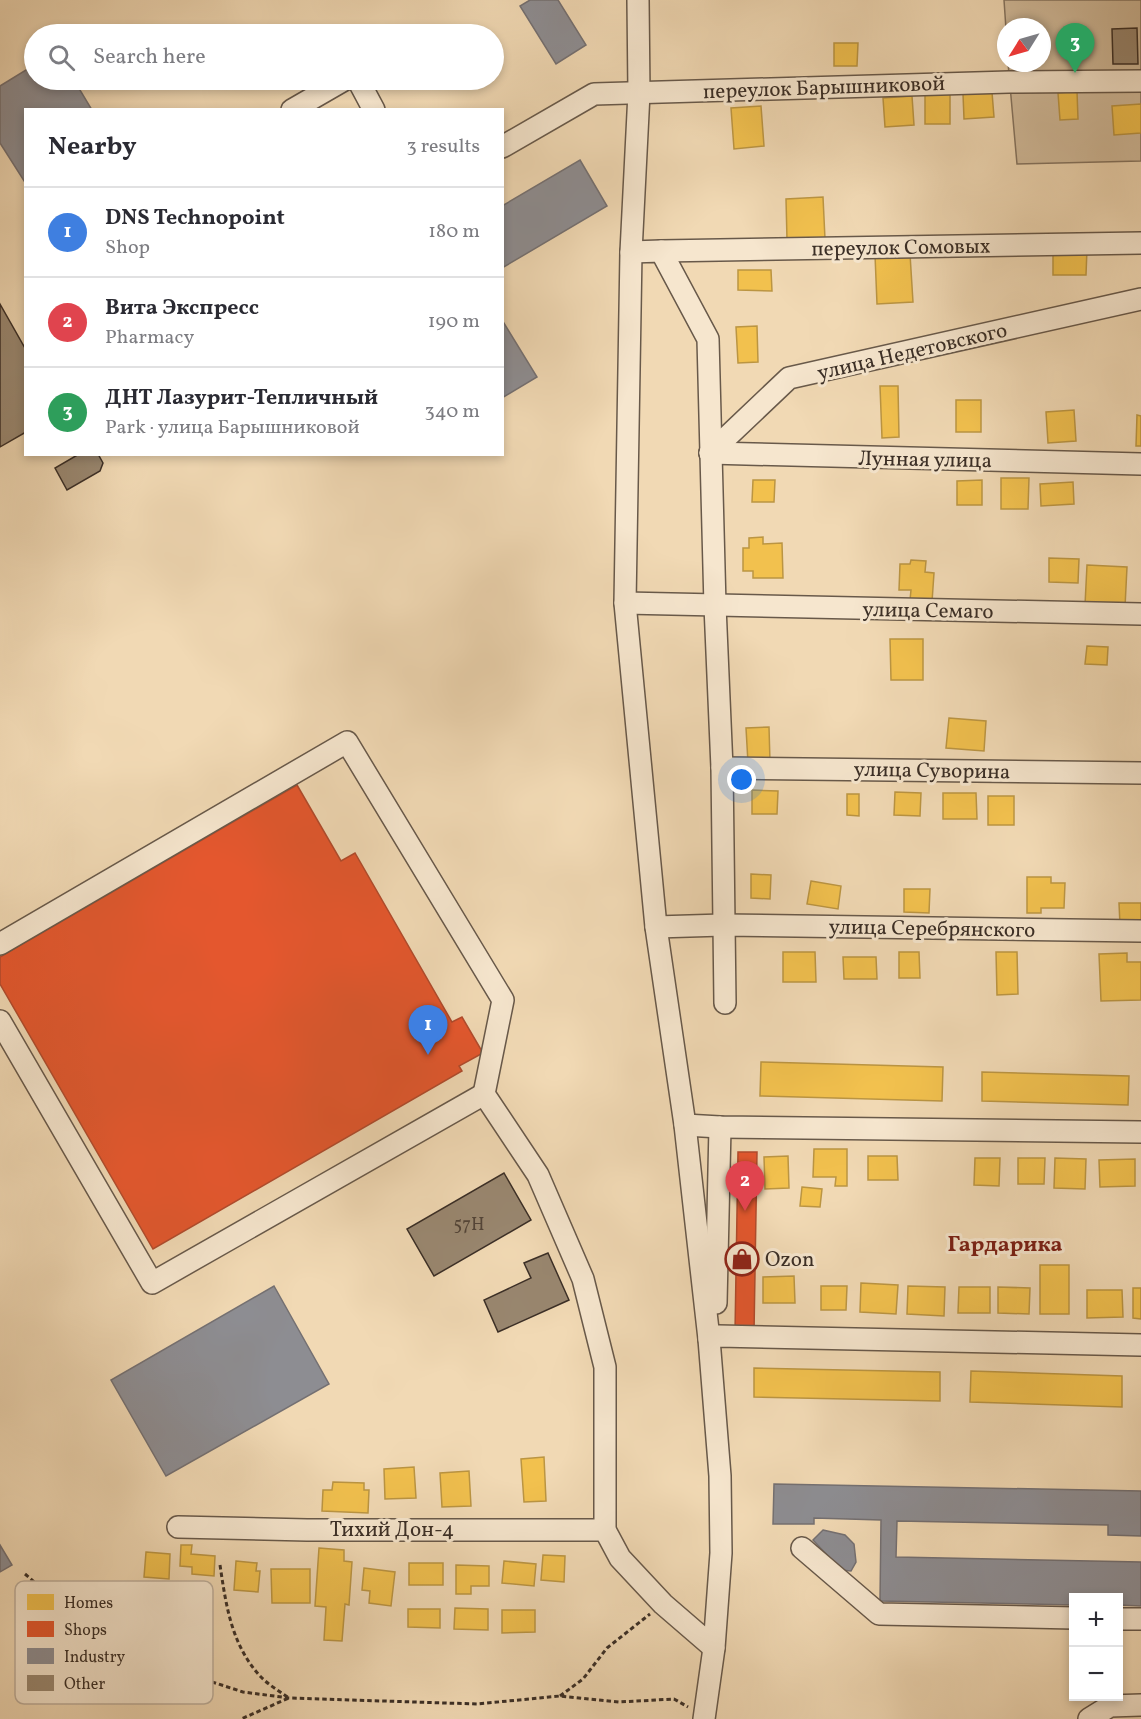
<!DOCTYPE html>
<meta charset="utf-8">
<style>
body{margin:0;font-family:Vollkorn,serif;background:#f7f7f7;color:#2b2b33}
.controls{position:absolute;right:18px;bottom:18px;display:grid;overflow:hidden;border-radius:0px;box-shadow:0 3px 9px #0003}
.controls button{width:54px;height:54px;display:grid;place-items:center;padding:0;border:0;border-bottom:2px solid #e1e1e2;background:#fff;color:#2b2b33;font:30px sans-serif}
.compass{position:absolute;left:997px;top:18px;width:54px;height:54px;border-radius:50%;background:#fff;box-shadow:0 3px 9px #0003;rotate:233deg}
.you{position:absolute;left:742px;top:780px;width:21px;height:21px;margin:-15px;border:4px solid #fff;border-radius:50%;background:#1a73e8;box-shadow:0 0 0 9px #1a73e833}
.badge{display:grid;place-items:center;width:39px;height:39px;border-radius:50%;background:#db2777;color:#fff;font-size:20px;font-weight:700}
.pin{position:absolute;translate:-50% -50px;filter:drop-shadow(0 2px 3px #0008)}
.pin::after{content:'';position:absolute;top:32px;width:21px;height:18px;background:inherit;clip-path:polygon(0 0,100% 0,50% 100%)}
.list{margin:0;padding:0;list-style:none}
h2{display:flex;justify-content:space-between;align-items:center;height:78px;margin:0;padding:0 24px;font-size:26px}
h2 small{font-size:20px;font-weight:400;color:#7c7c81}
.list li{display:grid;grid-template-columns:39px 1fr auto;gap:18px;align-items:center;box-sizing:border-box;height:90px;padding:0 24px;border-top:2px solid #e1e1e2}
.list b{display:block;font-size:22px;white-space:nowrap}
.list p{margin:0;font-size:20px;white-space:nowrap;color:#7c7c81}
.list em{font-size:20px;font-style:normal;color:#7c7c81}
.icon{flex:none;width:33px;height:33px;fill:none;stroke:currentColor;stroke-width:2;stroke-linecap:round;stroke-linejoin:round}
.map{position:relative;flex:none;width:1141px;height:1719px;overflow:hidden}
.search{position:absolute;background:#fff;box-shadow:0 3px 9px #0003;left:24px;top:24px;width:480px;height:66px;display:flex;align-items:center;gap:15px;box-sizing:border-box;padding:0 21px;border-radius:33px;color:#7c7c81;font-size:22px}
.panel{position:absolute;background:#fff;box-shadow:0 3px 9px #0003;left:24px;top:108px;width:480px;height:348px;border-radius:0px}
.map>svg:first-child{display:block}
</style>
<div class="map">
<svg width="1141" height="1719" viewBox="0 0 1141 1719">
<rect width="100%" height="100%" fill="#f1d9b4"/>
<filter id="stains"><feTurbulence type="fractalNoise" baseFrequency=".00333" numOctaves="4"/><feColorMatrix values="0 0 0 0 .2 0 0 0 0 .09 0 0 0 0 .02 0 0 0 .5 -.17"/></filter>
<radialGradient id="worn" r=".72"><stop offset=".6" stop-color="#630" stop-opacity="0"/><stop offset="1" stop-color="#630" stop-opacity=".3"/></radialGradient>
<!-- green -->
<polygon fill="#d2bc9c" stroke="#867561" stroke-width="1.5" points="1004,0 1141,0 1141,161 1017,164 1008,63 1042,63 1042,27 1006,27 1006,29"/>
<!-- homes -->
<g fill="#f2c14e" stroke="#bb9542" stroke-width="1.5">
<polygon points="834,43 858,43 857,66 834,66"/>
<polygon points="1077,91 1078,119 1060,120 1058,93"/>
<polygon points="992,92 994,117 964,119 963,94"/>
<rect x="925" y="94" width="25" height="30"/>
<polygon points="912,96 914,125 885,127 883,98"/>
<polygon points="1141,104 1141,133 1114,135 1112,106"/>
<polygon points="761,106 764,146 734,149 731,108"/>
<polygon points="823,197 825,239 787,240 786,199"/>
<polygon points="1053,248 1087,249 1086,275 1053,275"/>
<polygon points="910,254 913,302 877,304 875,255"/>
<polygon points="738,270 771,270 772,291 738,290"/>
<polygon points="757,326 758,362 738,363 736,327"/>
<polygon points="880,386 898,386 899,437 882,438"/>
<rect x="956" y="400" width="25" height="32"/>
<polygon points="1074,410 1076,441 1048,443 1046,412"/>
<polygon points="1137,415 1141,416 1141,446 1136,446"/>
<polygon points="1001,478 1029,478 1028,509 1001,509"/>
<polygon points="753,480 775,480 774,502 752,502"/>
<polygon points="982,480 982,505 957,505 957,481"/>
<polygon points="1073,482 1074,504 1041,506 1040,484"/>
<polygon points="763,537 763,544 782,543 783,578 753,578 753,571 743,571 743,548 749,548 749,538"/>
<polygon points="1049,558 1079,559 1078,583 1049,582"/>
<polygon points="911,560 926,561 925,572 934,573 932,602 910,600 911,590 899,590 900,564 910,564"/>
<polygon points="1087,565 1127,567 1125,607 1085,605"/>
<polygon points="890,639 923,639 923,680 891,680"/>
<polygon points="1087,646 1108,647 1107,665 1085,664"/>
<polygon points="949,718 986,721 984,751 946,748"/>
<polygon points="769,727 770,762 748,763 746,728"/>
<polygon points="752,790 778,791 777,814 752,814"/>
<polygon points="895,792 921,793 920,816 894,815"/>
<polygon points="943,793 976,793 977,819 943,819"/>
<polygon points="847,794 859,794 859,816 847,815"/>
<rect x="988" y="796" width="26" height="29"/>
<polygon points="751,874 771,875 770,899 751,898"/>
<polygon points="1027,877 1051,877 1051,883 1065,883 1064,908 1041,908 1041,913 1027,913"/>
<polygon points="811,881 841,886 838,909 807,904"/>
<polygon points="904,889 930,889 929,913 904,912"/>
<polygon points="1119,903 1141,903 1141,925 1120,925"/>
<polygon points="783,952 815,952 816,982 783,982"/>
<polygon points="899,952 919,952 920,978 899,978"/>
<polygon points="996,952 1017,952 1018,994 997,995"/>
<polygon points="1127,953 1127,962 1141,962 1141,1000 1101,1001 1099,954"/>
<polygon points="843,957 876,957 877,979 844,979"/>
<polygon points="761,1062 943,1067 942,1101 760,1096"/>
<polygon points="982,1072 1129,1076 1128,1105 982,1101"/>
<polygon points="814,1149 847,1149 847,1186 835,1186 836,1177 813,1177"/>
<polygon points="788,1156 789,1188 765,1189 764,1157"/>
<polygon points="868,1156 897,1156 898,1180 868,1180"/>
<polygon points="975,1158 1000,1158 999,1186 974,1185"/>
<polygon points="1018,1158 1045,1158 1044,1184 1018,1184"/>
<polygon points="1055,1158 1086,1159 1085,1189 1054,1188"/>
<polygon points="1135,1159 1135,1186 1100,1187 1099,1160"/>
<polygon points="802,1187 822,1189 820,1207 800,1206"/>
<rect x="1040" y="1265" width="29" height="49"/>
<polygon points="794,1276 795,1303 763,1303 763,1277"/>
<polygon points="861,1283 898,1285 896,1314 860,1312"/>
<polygon points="821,1286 847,1286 846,1310 821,1310"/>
<polygon points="908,1286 945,1287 944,1316 907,1314"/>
<polygon points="959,1287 990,1287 990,1313 958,1313"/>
<polygon points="998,1287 1030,1288 1029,1314 998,1313"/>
<polygon points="1133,1288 1141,1288 1141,1319 1133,1318"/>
<polygon points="1087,1290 1122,1290 1123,1317 1087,1318"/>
<polygon points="754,1368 940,1372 940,1401 754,1397"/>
<polygon points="971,1371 1122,1376 1122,1407 970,1402"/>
<polygon points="544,1457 546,1501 524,1502 521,1459"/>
<polygon points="414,1467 416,1498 385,1499 384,1469"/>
<polygon points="469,1471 471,1506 442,1507 440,1473"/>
<polygon points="333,1482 364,1483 364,1490 369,1490 368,1513 322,1511 323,1490 332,1490"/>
<polygon points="181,1545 192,1545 191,1554 215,1556 214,1576 192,1574 192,1567 180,1566"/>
<polygon points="319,1548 344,1550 344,1561 352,1562 349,1605 345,1604 342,1641 324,1640 326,1607 315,1606"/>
<polygon points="146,1552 170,1554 169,1579 144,1577"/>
<polygon points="543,1555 565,1556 564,1582 541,1580"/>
<polygon points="236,1561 257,1563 256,1571 260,1571 258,1592 234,1590"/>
<polygon points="504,1561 536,1564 534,1586 502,1583"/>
<rect x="409" y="1563" width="34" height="22"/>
<polygon points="456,1565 489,1566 489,1586 471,1586 471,1594 456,1594"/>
<polygon points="364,1568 395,1572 391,1606 369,1603 370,1591 362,1590"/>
<polygon points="271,1569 310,1569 310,1603 272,1603"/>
<polygon points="455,1608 488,1609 488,1630 454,1629"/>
<polygon points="408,1609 440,1609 440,1628 408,1627"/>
<polygon points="502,1610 535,1610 535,1632 502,1633"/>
</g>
<!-- shops -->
<g fill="#e4572e" stroke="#b14b2c" stroke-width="1.5">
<polygon points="297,785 341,861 355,853 452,1022 462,1017 483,1053 459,1066 462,1071 153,1249 0,984 0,957"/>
<polygon points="738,1152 757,1152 754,1333 735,1332"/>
</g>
<!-- industry -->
<g fill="#8d8d92" stroke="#747072" stroke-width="1.5">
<polygon points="530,0 558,0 586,45 556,64 520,6"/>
<polygon points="34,65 34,80 74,80 92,110 26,110 26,184 0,143 0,86"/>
<polygon points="580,160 607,206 502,268 502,206"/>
<polygon points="502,320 537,377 502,398"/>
<polygon points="274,1286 329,1384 166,1476 111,1380"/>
<polygon points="774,1484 1141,1491 1141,1536 1108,1535 1108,1525 897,1521 896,1557 1141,1562 1141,1606 1118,1605 1118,1598 1074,1598 1074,1605 880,1601 881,1520 814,1518 814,1524 773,1524"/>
<polygon points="823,1530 845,1535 854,1544 856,1562 851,1571 841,1570 813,1540"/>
<polygon points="0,1545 12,1565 0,1572"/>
</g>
<!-- building -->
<g fill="#998770" stroke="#3a2e26" stroke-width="1.5">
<polygon points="1137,28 1138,64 1113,64 1112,29"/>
<polygon points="0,304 26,350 26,432 0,447"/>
<polygon points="79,454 98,454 103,463 100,471 67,490 55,468"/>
<polygon points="504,1173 531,1220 434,1276 407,1229"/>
<polygon points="548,1253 569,1300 498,1332 484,1300 531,1278 524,1263"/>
</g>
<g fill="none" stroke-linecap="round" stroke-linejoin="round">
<defs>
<g id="minor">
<polyline points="638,0 639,93 631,252 625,603 656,927 685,1125 709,1339 720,1476 721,1553 714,1648 704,1719"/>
<polyline points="358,80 374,110"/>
<polyline points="292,110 344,80"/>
<polyline points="502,147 594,94 1009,82 1141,81"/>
<polyline points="661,251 1141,243"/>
<polyline points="631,252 661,251 708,339 715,606 722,768 725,1003"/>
<polyline points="710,453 789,378 1141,299"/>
<polyline points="710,453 1141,464"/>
<polyline points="625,603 1141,614"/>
<polyline points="722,768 1141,773"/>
<polyline points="656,927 723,925 1141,931"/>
<polyline points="0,944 347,742 503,1000 484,1094 538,1175 583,1279 605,1367 605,1530 620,1558 663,1604 714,1648"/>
<polyline points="0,1021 152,1283 484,1094"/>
<polyline points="685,1125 720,1127 1141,1132"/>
<polyline points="716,1303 720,1127"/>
<polyline points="709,1339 718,1336 1141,1345"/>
<polyline points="178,1527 307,1530 605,1530"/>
<polyline points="802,1548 879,1614 1074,1618"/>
<polyline points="1118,1619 1141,1619"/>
<polyline points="1089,1719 1110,1706 1141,1705"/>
</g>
</defs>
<!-- minor casing -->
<use href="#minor" stroke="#68594a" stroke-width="24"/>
<!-- path -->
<g stroke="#3a2e26" stroke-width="3" stroke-dasharray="4.5 3" stroke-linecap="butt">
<path d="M220 1565C226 1605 231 1643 259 1675 267 1684 279 1691 289 1698L241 1719"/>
<polyline points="25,1574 70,1613 121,1643 197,1677 243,1692 289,1698 477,1704 560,1696 619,1702 674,1699 688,1707"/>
<polyline points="560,1696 583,1679 607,1648 650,1614"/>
</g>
<!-- minor -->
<use href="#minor" stroke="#f6e6ce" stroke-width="21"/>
</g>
<!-- icons -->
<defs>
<symbol id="shop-ring" viewBox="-11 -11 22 22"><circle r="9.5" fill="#f6e6ce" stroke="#8f2418" stroke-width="1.5"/><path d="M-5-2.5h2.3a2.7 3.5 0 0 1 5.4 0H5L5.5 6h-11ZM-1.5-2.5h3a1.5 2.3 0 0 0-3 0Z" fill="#8f2418"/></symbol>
</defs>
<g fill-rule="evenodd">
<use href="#shop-ring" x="723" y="1240" width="38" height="38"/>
</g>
<g text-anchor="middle" stroke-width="6" stroke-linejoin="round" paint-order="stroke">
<!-- number labels -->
<g font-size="18" fill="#524438">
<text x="469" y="1230">57Н</text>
</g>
<!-- street labels -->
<g font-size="21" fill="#3a2e26" stroke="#f6e6ce">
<text transform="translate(824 87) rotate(-2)" y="7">переулок Барышниковой</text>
<text transform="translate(901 247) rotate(-1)" y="7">переулок Сомовых</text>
<text transform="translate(912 351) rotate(-13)" y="7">улица Недетовского</text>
<text transform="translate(925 459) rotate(1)" y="7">Лунная улица</text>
<text transform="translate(928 610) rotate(1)" y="7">улица Семаго</text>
<text transform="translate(932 770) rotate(1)" y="7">улица Суворина</text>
<text transform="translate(932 928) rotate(1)" y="7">улица Серебрянского</text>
<text x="392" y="1536">Тихий Дон-4</text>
</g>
<!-- poi labels -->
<g font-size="21" fill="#3a2e26" stroke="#f6e6ce" text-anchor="start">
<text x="765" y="1266">Ozon</text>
</g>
<!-- neighbourhood labels -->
<g font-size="22" font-weight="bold" fill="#7a1f14" stroke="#f6e6ce">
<text x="1005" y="1251">Гардарика</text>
</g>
</g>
<!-- legend -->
<rect x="15" y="1581" width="198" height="123" rx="9" fill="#f6e6ce" stroke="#beaf9c" stroke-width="1.5"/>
<rect x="27" y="1594" width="27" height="16" fill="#f2c14e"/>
<rect x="27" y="1621" width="27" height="16" fill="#e4572e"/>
<rect x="27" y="1648" width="27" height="16" fill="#8d8d92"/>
<rect x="27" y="1675" width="27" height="16" fill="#998770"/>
<g font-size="16" fill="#3a2e26">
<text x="64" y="1608">Homes</text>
<text x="64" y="1635">Shops</text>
<text x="64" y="1662">Industry</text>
<text x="64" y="1689">Other</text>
</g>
<rect width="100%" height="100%" filter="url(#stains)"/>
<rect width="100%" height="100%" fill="url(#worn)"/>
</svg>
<div class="controls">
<button>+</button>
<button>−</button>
</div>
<svg class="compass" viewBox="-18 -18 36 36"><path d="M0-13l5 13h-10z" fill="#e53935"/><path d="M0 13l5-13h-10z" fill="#7c7c81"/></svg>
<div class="you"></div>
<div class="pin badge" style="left:428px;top:1055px;background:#3f7fe0">1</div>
<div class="pin badge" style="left:745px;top:1211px;background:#e0444e">2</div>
<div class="pin badge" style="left:1075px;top:73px;background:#2e9e5b">3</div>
<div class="search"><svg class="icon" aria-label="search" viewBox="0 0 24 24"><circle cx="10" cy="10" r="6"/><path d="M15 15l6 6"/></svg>Search here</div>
<section class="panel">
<h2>Nearby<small>3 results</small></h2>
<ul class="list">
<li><span class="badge" style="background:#3f7fe0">1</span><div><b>DNS Technopoint</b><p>Shop</p></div><em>180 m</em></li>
<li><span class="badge" style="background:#e0444e">2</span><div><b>Вита Экспресс</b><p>Pharmacy</p></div><em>190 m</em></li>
<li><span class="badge" style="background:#2e9e5b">3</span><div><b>ДНТ Лазурит-Тепличный</b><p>Park · улица Барышниковой</p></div><em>340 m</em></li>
</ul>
</section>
</div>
